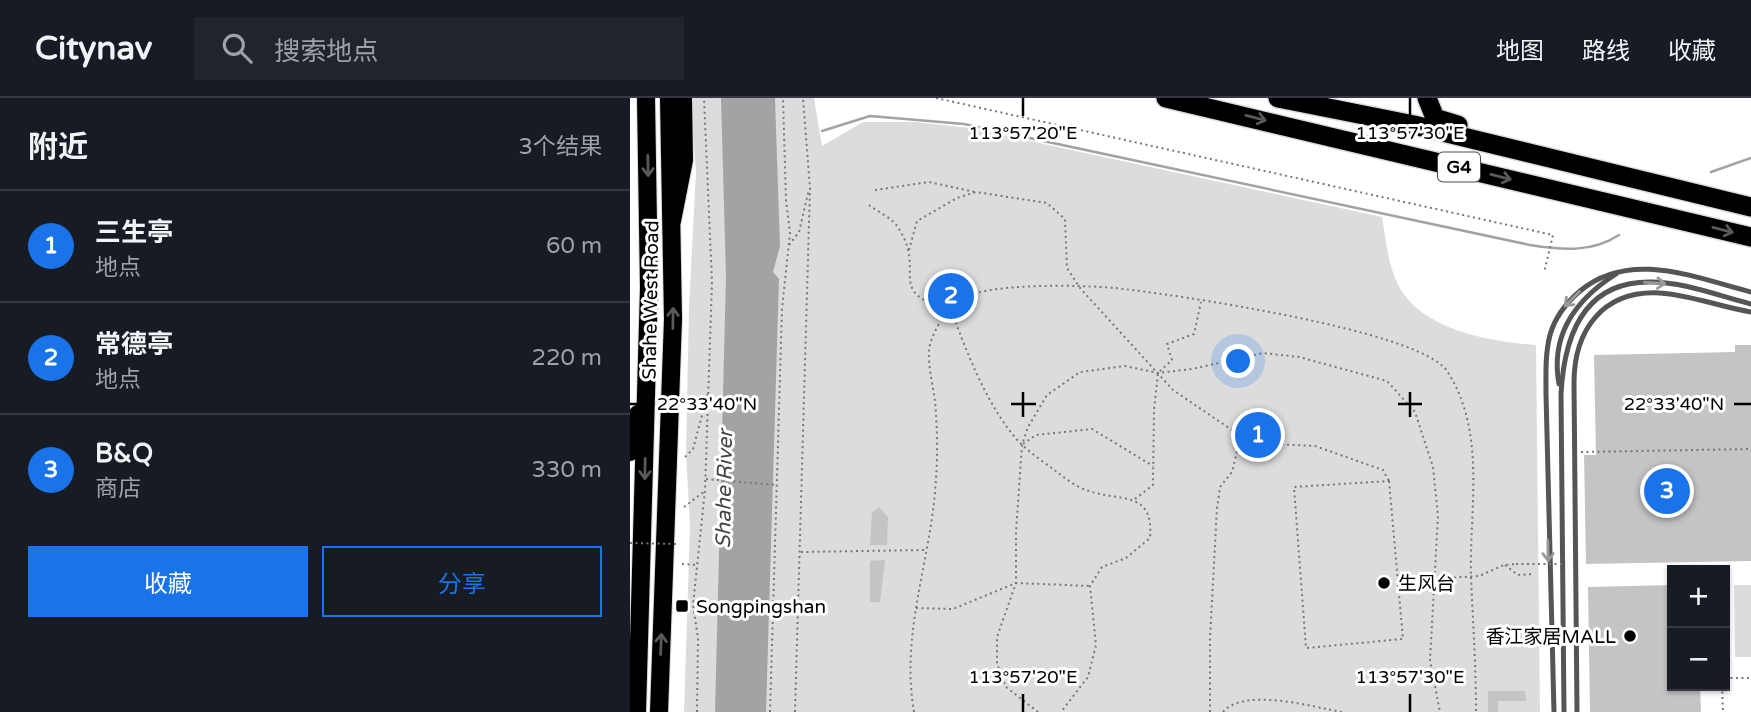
<!DOCTYPE html>
<html lang="zh">
<meta charset="utf-8">
<style>
body{margin:0;font-family:"Varela Round","Noto Sans SC",sans-serif;background:#20242c;color:#f1f3f6}
.controls{position:absolute;right:21px;bottom:21px;display:grid;overflow:hidden;border-radius:0px;box-shadow:0 2px 5px #0004}
.controls button{width:63px;height:63px;display:grid;place-items:center;padding:0;border:0;border-bottom:2px solid #363941;background:#171b24;color:#f1f3f6;font:35px sans-serif}
.you{position:absolute;left:609px;top:264px;width:24px;height:24px;margin:-18px;border:5px solid #fff;border-radius:50%;background:#1a73e8;box-shadow:0 0 0 10px #1a73e833}
.badge{display:grid;place-items:center;width:46px;height:46px;border-radius:50%;background:#1a73e8;color:#fff;font-size:23px;font-weight:700}
.pin{position:absolute;translate:-50% -50%;border:4px solid #fff;box-shadow:0 2px 7px #0006}
.list{margin:0;padding:0;list-style:none}
h2{display:flex;justify-content:space-between;align-items:center;height:91px;margin:0;padding:0 28px;font-size:30px}
h2 small{font-size:23px;font-weight:400;color:#9ea1a6}
.list li{display:grid;grid-template-columns:46px 1fr auto;gap:21px;align-items:center;box-sizing:border-box;height:112px;padding:0 28px;border-top:2px solid #363941}
.list b{display:block;font-size:26px;white-space:nowrap}
.list p{margin:0;font-size:23px;white-space:nowrap;color:#9ea1a6}
.list em{font-size:23px;font-style:normal;color:#9ea1a6}
.actions{display:flex;gap:14px;padding:21px 28px}
.actions a{flex:1;padding:16px 0;border:2px solid #1a73e8;border-radius:0px;text-align:center;font-size:24px;color:#1a73e8}
.actions .main{background:#1a73e8;color:#fff}
.icon{flex:none;width:38px;height:38px;fill:none;stroke:currentColor;stroke-width:2;stroke-linecap:round;stroke-linejoin:round}
.map{position:relative;flex:none;width:1121px;height:614px;overflow:hidden}
header{display:flex;align-items:center;gap:42px;box-sizing:border-box;height:98px;padding:0 35px;background:#171b24;border-bottom:2px solid #363941}
header strong{font-size:33px}
nav{display:flex;gap:38px;margin-inline-start:auto;font-size:24px}
.search{width:490px;height:63px;background:#20242c;display:flex;align-items:center;gap:18px;box-sizing:border-box;padding:0 24px;border-radius:0px;color:#9ea1a6;font-size:26px}
main{display:flex}
aside{flex:1;background:#171b24}
.map>svg:first-child{display:block}
</style>
<header>
<strong>Citynav</strong>
<div class="search"><svg class="icon" aria-label="search" viewBox="0 0 24 24"><circle cx="10" cy="10" r="6"/><path d="M15 15l6 6"/></svg>搜索地点</div>
<nav><a>地图</a><a>路线</a><a>收藏</a></nav>
</header>
<main>
<aside>
<h2>附近<small>3个结果</small></h2>
<ul class="list">
<li><span class="badge">1</span><div><b>三生亭</b><p>地点</p></div><em>60 m</em></li>
<li><span class="badge">2</span><div><b>常德亭</b><p>地点</p></div><em>220 m</em></li>
<li><span class="badge">3</span><div><b>B&amp;Q</b><p>商店</p></div><em>330 m</em></li>
</ul>
<div class="actions"><a class="main">收藏</a><a>分享</a></div>
</aside>
<div class="map">
<svg width="1121" height="614" viewBox="0 0 1121 614">
<rect width="100%" height="100%" fill="#fff"/>
<!-- green -->
<g fill="#dcdcdc">
<path d="M60 0H184L192 48 233 24H285L340 30 752 119C756 143 758 170 771 192 796 233 863 244 906 247L910 614H54L60 426 56 356 59 208 66 74Z"/>
<polygon points="1104,487 1121,487 1121,559 1105,559"/>
</g>
<!-- water -->
<polygon fill="#a3a3a3" points="91,0 145,0 150,148 143,174 149,181 136,614 85,614 96,178"/>
<g fill="none" stroke-linecap="round" stroke-linejoin="round">
<!-- stream -->
<g stroke="#a3a3a3" stroke-width="2.5">
<path d="M192 33 240 18 334 26 900 147C931 152 962 155 989 137"/>
<polyline points="1081,74 1121,60"/>
</g>
</g>
<!-- building -->
<g fill="#c4c4c4">
<polygon points="1105,247 1121,247 1121,463 956,466 954,357 966,357 964,257 1105,254"/>
<rect x="622" y="330" width="12" height="13"/>
<polygon points="249,409 258,419 257,447 240,447 242,415"/>
<polygon points="255,462 250,504 240,504 240,463"/>
<polygon points="1042,487 1042,588 1070,588 1071,614 960,614 958,489"/>
<polygon points="858,593 895,593 896,603 868,603 868,614 858,614"/>
</g>
<g fill="none" stroke-linecap="round" stroke-linejoin="round">
<defs>
<g id="primary">
<polyline points="0,354 8,316"/>
<polyline points="7,614 19,190 16,0"/>
<polyline points="29,614 43,221 39,0"/>
</g>
<polyline id="trunk" points="42,123 54,62 53,0"/>
<g id="motorway">
<polyline points="536,0 1121,139"/>
<polyline points="648,0 784,27 1121,109"/>
<polyline points="797,0 805,20 828,27"/>
</g>
</defs>
<!-- primary casing -->
<use href="#primary" stroke="#dbdbdb" stroke-width="20"/>
<!-- trunk casing -->
<use href="#trunk" stroke="#dbdbdb" stroke-width="20"/>
<!-- motorway casing -->
<use href="#motorway" stroke="#dbdbdb" stroke-width="22"/>
<!-- path -->
<g stroke="#777" stroke-width="2" stroke-dasharray="2 3.5" stroke-linecap="butt">
<polyline points="306,0 923,137 914,175"/>
<polyline points="245,92 299,84 345,94"/>
<path d="M239 107C248 114 264 121 269 131 297 175 253 194 321 212 338 257 357 308 389 344 400 355 415 365 427 374 436 381 448 390 459 393 491 404 524 392 520 440L496 460 472 469 460 488 466 547 458 579 431 614"/>
<polyline points="159,147 169,134 179,91"/>
<polyline points="279,152 287,123 327,100 346,94 417,105 435,121 437,170 450,190 543,292 621,345 685,348 753,372 759,383"/>
<polyline points="393,346 406,337 462,331 523,368"/>
<polyline points="951,354 1121,351"/>
<polyline points="55,359 63,351 78,295"/>
<polyline points="76,381 147,387"/>
<polygon points="759,383 773,541 676,550 664,389"/>
<polyline points="505,401 523,387 524,312 528,275 542,262 537,246 564,236 571,204"/>
<polyline points="54,409 75,393"/>
<polyline points="171,454 295,452"/>
<polyline points="52,466 68,467"/>
<polyline points="875,467 888,477 904,476"/>
<polyline points="769,483 849,478 874,467 886,466"/>
<polyline points="286,510 323,511 386,485 460,488"/>
<polyline points="1095,580 1121,580"/>
<polyline points="1092,588 1093,614"/>
<polyline points="67,614 68,540 63,507 75,392 82,184 74,0"/>
<polyline points="140,614 152,211 160,135 156,102 153,0"/>
<polyline points="165,614 180,90 173,0"/>
<path d="M284 614C270 533 302 460 306 380 308 355 307 328 305 303 303 288 298 268 299 252 301 236 315 213 328 203 351 184 453 187 485 190 541 196 790 232 817 273 857 334 839 412 841 480 843 525 846 569 846 614"/>
<polyline points="408,614 376,589 367,566 367,539 386,485 386,434 392,347 398,329 417,297 450,274 495,268 528,275 562,271 633,255 669,259 757,283 785,314 803,369 808,418 800,562 810,614"/>
<polyline points="580,614 580,540 587,410 590,389 602,374 611,337"/>
<path d="M593 614C614 589 683 609 712 614"/>
</g>
<!-- service -->
<g stroke="#555" stroke-width="5">
<path d="M929 286C920 237 945 202 986 176"/>
<path d="M924 614 916 296C916 277 915 256 920 237 925 219 936 205 950 193 1000 151 1066 180 1121 194"/>
<path d="M934 614 931 296C934 240 952 183 1021 184 1054 184 1089 198 1121 206"/>
<path d="M947 614 944 285C944 233 972 192 1030 195 1060 197 1091 209 1121 214"/>
</g>
<!-- primary -->
<use href="#primary" stroke="#000" stroke-width="18"/>
<!-- trunk -->
<use href="#trunk" stroke="#000" stroke-width="18"/>
<!-- motorway -->
<use href="#motorway" stroke="#000" stroke-width="19"/>
<!-- path-bridge -->
<g stroke="#777" stroke-width="2" stroke-dasharray="2 3.5" stroke-linecap="butt">
<polyline points="0,445 48,446"/>
<polyline points="886,466 932,466"/>
</g>
</g>
<!-- one-way arrows -->
<defs><path id="oneway-shaft" d="M-6 0H5M1.5-3L5.5 0L1.5 3" fill="none" stroke-width="1.6" stroke-linecap="round" stroke-linejoin="round" transform="scale(1.75)"/></defs>
<g stroke="#595959">
<use href="#oneway-shaft" transform="translate(626 20) rotate(14)"/>
<use href="#oneway-shaft" transform="translate(18 68) rotate(89)"/>
<use href="#oneway-shaft" transform="translate(871 79) rotate(14)"/>
<use href="#oneway-shaft" transform="translate(1093 132) rotate(14)"/>
<use href="#oneway-shaft" transform="translate(43 220) rotate(-89)"/>
<use href="#oneway-shaft" transform="translate(15 371) rotate(91)"/>
<use href="#oneway-shaft" transform="translate(31 546) rotate(-88)"/>
</g>
<g stroke="#999">
<use href="#oneway-shaft" transform="translate(1025 185) rotate(3)"/>
<use href="#oneway-shaft" transform="translate(942 201) rotate(135)"/>
<use href="#oneway-shaft" transform="translate(918 453) rotate(89)"/>
</g>
<!-- ticks -->
<path fill="none" stroke="#000" stroke-width="2.5" d="M393 0V18M780 0V18M393 294V319M780 294V319M0 306H18M381 306H406M768 306H792M1104 306H1121M393 596V614M780 596V614"/>
<!-- markers -->
<g fill="#000" stroke="#fff" stroke-width="2.5">
<circle cx="754" cy="485" r="7"/>
<rect x="45" y="501" width="14" height="14" rx="3.5"/>
<circle cx="1000" cy="538" r="7"/>
</g>
<g text-anchor="middle" stroke-width="6" stroke-linejoin="round" paint-order="stroke">
<!-- shield labels -->
<rect fill="#fff" stroke="#4c4c4c" stroke-width="2" x="808" y="54.5" width="42" height="29" rx="5"/>
<g font-size="18" font-weight="bold" fill="#000">
<text x="829" y="75">G4</text>
</g>
<!-- street labels -->
<g font-size="19" fill="#000" stroke="#fff">
<text transform="translate(20 202) rotate(-89)" y="7">Shahe West Road</text>
</g>
<!-- poi labels -->
<g font-size="19" fill="#000" stroke="#fff" text-anchor="start">
<text x="768" y="492">生风台</text>
<text x="66" y="515">Songpingshan</text>
<text x="986" y="545" text-anchor="end">香江家居MALL</text>
</g>
<!-- water labels -->
<g font-size="21" font-style="italic" fill="#444" stroke="#fff">
<text transform="translate(94 391) rotate(-89)" y="7">Shahe River</text>
</g>
</g>
<g font-size="18" text-anchor="middle" fill="#000" stroke="#fff" stroke-width="6" stroke-linejoin="round" paint-order="stroke">
<text x="393" y="41">113°57'20"E</text>
<text x="780" y="41">113°57'30"E</text>
<text x="77" y="312">22°33'40"N</text>
<text x="1044" y="312">22°33'40"N</text>
<text x="393" y="585">113°57'20"E</text>
<text x="780" y="585">113°57'30"E</text>
</g>
</svg>
<div class="controls">
<button>+</button>
<button>−</button>
</div>
<div class="you"></div>
<div class="pin badge" style="left:628px;top:337px">1</div>
<div class="pin badge" style="left:321px;top:198px">2</div>
<div class="pin badge" style="left:1037px;top:393px">3</div>
</div>
</main>
